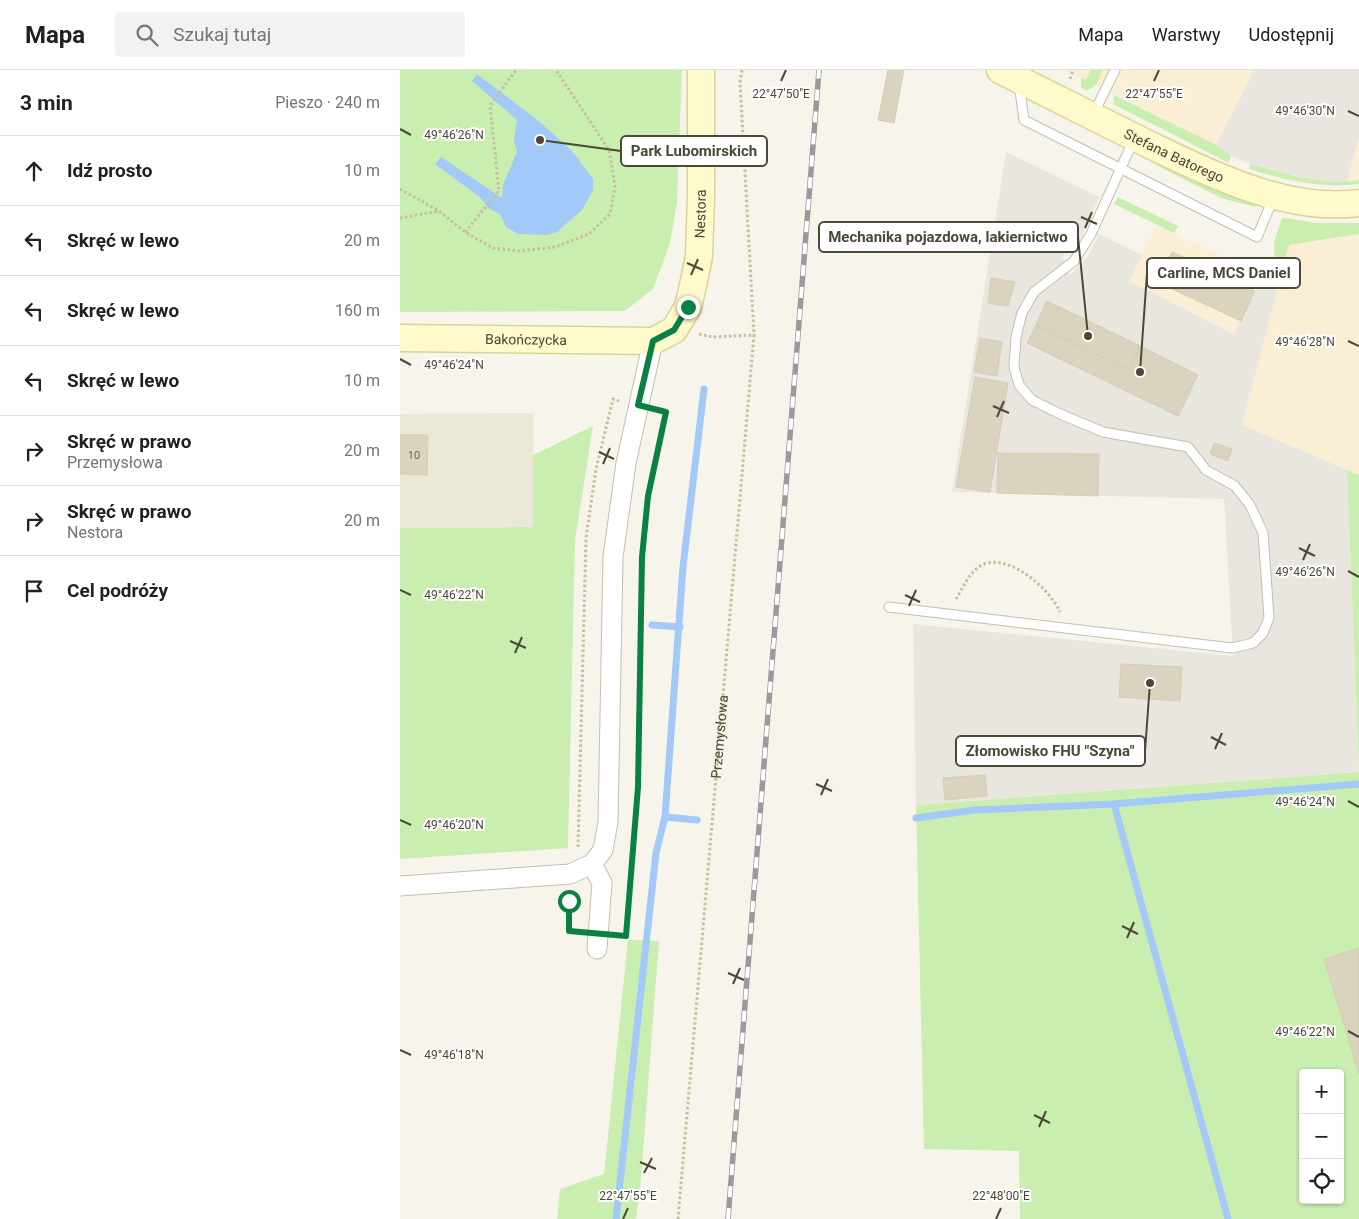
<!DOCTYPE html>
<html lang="pl">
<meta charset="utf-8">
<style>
body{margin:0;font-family:Roboto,sans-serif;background:#f2f2f2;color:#202124}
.controls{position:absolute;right:15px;bottom:15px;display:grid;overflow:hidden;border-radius:5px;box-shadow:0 1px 4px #0004}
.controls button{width:45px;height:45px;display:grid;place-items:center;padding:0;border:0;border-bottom:1px solid #e0e0e0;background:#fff;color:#202124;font:25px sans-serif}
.stop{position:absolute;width:15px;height:15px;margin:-11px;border:4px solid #0b8043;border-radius:50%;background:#fff}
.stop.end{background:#0b8043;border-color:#fff;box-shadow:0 1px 5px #0008}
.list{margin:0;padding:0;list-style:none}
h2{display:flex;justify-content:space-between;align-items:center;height:65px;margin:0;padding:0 20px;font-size:21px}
h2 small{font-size:16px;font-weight:400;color:#757577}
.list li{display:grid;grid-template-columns:32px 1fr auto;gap:15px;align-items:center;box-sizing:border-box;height:70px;padding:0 20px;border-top:1px solid #e0e0e0}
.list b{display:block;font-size:19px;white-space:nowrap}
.list p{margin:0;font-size:16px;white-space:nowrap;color:#757577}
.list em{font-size:16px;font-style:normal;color:#757577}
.icon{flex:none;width:28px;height:28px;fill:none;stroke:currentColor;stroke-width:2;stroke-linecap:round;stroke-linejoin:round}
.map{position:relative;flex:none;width:959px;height:1149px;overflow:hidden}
header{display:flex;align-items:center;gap:30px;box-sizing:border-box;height:70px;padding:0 25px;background:#fff;border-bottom:1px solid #e0e0e0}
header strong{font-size:24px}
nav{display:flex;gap:28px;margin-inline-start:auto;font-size:18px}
.search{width:350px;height:45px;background:#f2f2f2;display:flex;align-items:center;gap:12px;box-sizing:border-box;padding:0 18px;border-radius:5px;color:#757577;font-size:19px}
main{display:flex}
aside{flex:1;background:#fff}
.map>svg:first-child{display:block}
</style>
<header>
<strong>Mapa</strong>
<div class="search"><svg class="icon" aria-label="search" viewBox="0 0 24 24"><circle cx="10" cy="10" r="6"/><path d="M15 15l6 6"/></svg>Szukaj tutaj</div>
<nav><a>Mapa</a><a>Warstwy</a><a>Udostępnij</a></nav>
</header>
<main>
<aside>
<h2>3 min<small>Pieszo · 240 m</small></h2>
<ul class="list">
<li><svg class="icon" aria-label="ahead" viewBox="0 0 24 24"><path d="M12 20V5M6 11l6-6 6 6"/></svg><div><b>Idź prosto</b></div><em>10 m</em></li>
<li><svg class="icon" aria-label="left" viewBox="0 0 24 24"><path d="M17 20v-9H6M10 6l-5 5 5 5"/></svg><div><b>Skręć w lewo</b></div><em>20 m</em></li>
<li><svg class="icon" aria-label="left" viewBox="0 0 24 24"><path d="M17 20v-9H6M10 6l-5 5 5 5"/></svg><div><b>Skręć w lewo</b></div><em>160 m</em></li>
<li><svg class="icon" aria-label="left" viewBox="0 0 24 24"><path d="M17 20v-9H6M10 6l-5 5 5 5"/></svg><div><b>Skręć w lewo</b></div><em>10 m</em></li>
<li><svg class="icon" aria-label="right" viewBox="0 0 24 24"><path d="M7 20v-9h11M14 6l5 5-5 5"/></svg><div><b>Skręć w prawo</b><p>Przemysłowa</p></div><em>20 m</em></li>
<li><svg class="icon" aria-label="right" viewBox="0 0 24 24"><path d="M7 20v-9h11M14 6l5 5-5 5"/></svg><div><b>Skręć w prawo</b><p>Nestora</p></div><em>20 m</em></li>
<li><svg class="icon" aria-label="arrive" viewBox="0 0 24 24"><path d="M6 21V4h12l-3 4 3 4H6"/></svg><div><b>Cel podróży</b></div></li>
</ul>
</aside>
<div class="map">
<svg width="959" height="1149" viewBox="0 0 959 1149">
<rect width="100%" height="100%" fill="#f7f5eb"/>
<!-- residential -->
<polygon fill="#ebe8d8" points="133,343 134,457 0,458 0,344"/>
<!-- commercial -->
<g fill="#faefd5">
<polygon points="665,0 854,0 816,75"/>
<polygon points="959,67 959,110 947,112"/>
<polygon points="757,155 864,206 834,264 728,211"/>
<polygon points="959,164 959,698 947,400 841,356 888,175"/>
</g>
<!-- industrial -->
<g fill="#e9e6df">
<polygon points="854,0 959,0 959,67 947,112 916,111 850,94 829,85 816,75"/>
<polygon points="606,82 699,127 682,166 662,187 670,205 687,188 699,164 742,185 729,211 834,264 864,206 879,213 842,355 947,400 959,702 516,735 513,554 833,586 824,429 552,422"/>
</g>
<!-- green -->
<g fill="#c9eeb0" fill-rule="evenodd">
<polygon points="0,0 282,0 277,132 270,173 253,219 225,241 0,242"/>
<polygon points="691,0 703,0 696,15 687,21 681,18 681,8 686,10"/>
<polygon points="714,25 816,75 831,86 829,93 713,34"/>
<polygon points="757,90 823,122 856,132 855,137 821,128 756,95"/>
<path d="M850 94C886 103 922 117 959 110V114C922 119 885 110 849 99Z"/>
<polygon points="718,127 778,156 774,163 714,134"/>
<path d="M886 148 916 153H959V164L889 175 883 198C867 185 876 165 882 149Z"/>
<polygon points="193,356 175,471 168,778 0,789 0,458 133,457 133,385"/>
<polygon points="947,400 959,405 959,698"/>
<path d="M959 702V878L924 889 959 1004V1149H620L619 1081 524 1079 516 735ZM903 1003H940V1130H903Z"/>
<polygon points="228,870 259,871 241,1109 236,1149 157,1149 160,1119 204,1104"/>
</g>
<!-- water -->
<polygon fill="#a2c9f8" points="77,4 140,52 173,82 193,109 193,120 182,140 157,162 147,165 118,164 106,157 100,144 88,138 81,128 35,94 41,87 102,128 103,115 117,82 114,70 117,50 72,11"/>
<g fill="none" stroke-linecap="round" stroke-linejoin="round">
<!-- stream -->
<g stroke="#a2c9f8" stroke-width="7">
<polyline points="252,555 280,557"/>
<polyline points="714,734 828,1149"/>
<polyline points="265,747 283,497 304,319"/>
<polyline points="516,748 575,740 714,734 959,714"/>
<polyline points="216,1149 256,783 265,747 297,750"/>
</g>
</g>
<!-- building -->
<g fill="#dad3be" stroke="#d5ccb1">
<polygon points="488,0 504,0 494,53 478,50"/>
<polygon points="772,182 855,221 841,251 757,212"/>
<polygon points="591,208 615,212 608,236 588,233"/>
<polygon points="647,231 740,276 729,300 636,255"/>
<polygon points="636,255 729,300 740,276 798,305 778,346 627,273"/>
<polygon points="580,268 602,272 597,306 574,302"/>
<polygon points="575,307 608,313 590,422 556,417"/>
<polygon points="0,365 28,365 27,405 0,404"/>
<polygon points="814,373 832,379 828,391 810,384"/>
<polygon points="598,383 699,384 698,426 597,423"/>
<polygon points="721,594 782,597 780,631 719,627"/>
<polygon points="585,705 587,726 545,730 543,708"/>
<polygon points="959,878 959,1004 924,889"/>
</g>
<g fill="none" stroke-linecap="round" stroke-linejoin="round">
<defs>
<g id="lane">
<polyline points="619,14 624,50 857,167 873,129"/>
<polyline points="694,43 715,0"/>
<polyline points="489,537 832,578 853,573 863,563 869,548 863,463 850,435 835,416 806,400 788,377 703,362 658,343 632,330 619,315 614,297 616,267 622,243 634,222 674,191 691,164 734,69"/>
</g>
<g id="street">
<polyline points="0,816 170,804 192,794"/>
<polyline points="197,879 202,813 192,794 203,780 208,752 213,487 226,393 253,271"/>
</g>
<g id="secondary">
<path id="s2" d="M600 0C649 24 697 49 746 73 809 103 887 143 959 133"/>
<path id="s3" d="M0 268 253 271 274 260 288 237 294 211 299 186 301 126V0"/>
</g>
</defs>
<!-- lane casing -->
<use href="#lane" stroke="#c4bfac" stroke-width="11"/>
<!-- street casing -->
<use href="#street" stroke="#c4bfac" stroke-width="21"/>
<!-- secondary casing -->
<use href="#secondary" stroke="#dbd396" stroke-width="29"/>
<!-- path -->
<g stroke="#c7be9b" stroke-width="3" stroke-dasharray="2.5 2.5" stroke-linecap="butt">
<polyline points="342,0 340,12 354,265"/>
<polyline points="670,9 673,0"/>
<polyline points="0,119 39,141"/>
<polyline points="0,148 39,141 65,162 93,178 119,181 155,177 189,164 210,144 215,116 209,80 156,0"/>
<polyline points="65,162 99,121 90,36 116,0"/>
<path d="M556 529C563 518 569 502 582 495 608 482 650 519 660 542"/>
<polyline points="178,777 186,468 196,399 213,329 219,331"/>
<polyline points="160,826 169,831 169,861 180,862"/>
<polyline points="218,865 226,865 238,717 242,487 248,426 266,342 257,340"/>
<path id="s1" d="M278 1149 354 265 312 267 299 264"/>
</g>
<!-- lane -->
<use href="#lane" stroke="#fff" stroke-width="9"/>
<!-- street -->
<use href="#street" stroke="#fff" stroke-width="19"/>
<!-- secondary -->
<use href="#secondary" stroke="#fffacc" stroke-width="26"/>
<defs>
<polyline id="rail" points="328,1149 419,0"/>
</defs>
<!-- rail casing -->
<use href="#rail" stroke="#9a9a9a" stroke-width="5.5"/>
<!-- rail -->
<use href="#rail" stroke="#fff" stroke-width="4" stroke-dasharray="11" stroke-linecap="butt"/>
</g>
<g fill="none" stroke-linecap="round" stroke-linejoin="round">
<!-- route -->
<polyline stroke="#0b8043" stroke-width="6" points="169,831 169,861 226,866 238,717 242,487 248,426 266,342 238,335 253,271 274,260 288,237"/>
</g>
<!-- ticks -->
<path fill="none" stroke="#4c4737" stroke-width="2" d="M381 11 386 0M754 11 759 0M948 41 959 46M0 59 11 65M681 147 697 154M685 158 692 142M287 193 303 200M291 205 298 189M948 271 959 276M0 289 11 295M593 336 609 343M597 347 604 331M199 382 214 389M203 394 210 378M899 478 915 486M903 490 910 474M948 501 959 507M0 520 11 525M505 525 520 532M509 536 516 520M110 571 126 578M115 583 122 567M811 667 826 675M815 679 822 663M416 714 432 721M421 725 428 709M948 731 959 737M0 750 11 755M722 856 738 864M727 868 734 852M328 903 344 910M333 914 340 898M948 961 959 967M0 980 11 985M634 1045 650 1053M639 1057 646 1041M240 1092 256 1099M244 1103 252 1088M223 1149 228 1138M596 1149 601 1138"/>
<g text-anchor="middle" stroke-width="4" stroke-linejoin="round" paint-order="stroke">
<!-- number labels -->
<g font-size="11" fill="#706a59">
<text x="14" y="389">10</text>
</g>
<!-- street labels -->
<g font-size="14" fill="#4c4737" stroke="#fff">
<text dy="5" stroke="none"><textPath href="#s2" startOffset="194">Stefana Batorego</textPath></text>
<text dy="5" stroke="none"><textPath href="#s3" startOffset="398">Nestora</textPath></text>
<text dy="5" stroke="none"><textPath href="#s3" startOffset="126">Bakończycka</textPath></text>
<text dy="5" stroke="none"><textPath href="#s1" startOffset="484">Przemysłowa</textPath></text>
</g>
</g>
<g font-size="12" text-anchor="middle" fill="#4c4737" stroke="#fff" stroke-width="4" stroke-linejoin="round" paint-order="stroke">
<text x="381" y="28">22°47'50"E</text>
<text x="754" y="28">22°47'55"E</text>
<text x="905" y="45">49°46'30"N</text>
<text x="54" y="69">49°46'26"N</text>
<text x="905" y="276">49°46'28"N</text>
<text x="54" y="299">49°46'24"N</text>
<text x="905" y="506">49°46'26"N</text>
<text x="54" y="529">49°46'22"N</text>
<text x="905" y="736">49°46'24"N</text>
<text x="54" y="759">49°46'20"N</text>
<text x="905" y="966">49°46'22"N</text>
<text x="54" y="989">49°46'18"N</text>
<text x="228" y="1130">22°47'55"E</text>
<text x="601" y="1130">22°48'00"E</text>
</g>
<!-- callouts -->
<path fill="none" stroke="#4c4737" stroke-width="2" d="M140 70L221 81M688 266L678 167M740 302L747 203M750 613L745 681"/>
<g fill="#4c4737" stroke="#fff" stroke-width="2">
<circle cx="140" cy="70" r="5"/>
<circle cx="688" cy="266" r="5"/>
<circle cx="740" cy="302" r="5"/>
<circle cx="750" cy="613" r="5"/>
</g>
<g fill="#fff" stroke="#4c4737" stroke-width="2">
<rect x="221" y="66" width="146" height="30" rx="5"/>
<rect x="419" y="152" width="259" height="30" rx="5"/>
<rect x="747" y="188" width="153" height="30" rx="5"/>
<rect x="556" y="666" width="189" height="30" rx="5"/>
</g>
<g font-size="15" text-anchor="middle" font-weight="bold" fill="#4c4737">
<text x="294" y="86">Park Lubomirskich</text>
<text x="548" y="172">Mechanika pojazdowa, lakiernictwo</text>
<text x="824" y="208">Carline, MCS Daniel</text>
<text x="650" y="686">Złomowisko FHU "Szyna"</text>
</g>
</svg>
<div class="controls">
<button>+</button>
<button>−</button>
<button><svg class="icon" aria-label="locate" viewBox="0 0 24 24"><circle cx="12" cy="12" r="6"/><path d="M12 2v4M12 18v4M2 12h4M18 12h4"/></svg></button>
</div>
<div class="stop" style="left:169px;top:831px"></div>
<div class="stop end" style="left:288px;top:237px"></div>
</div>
</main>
